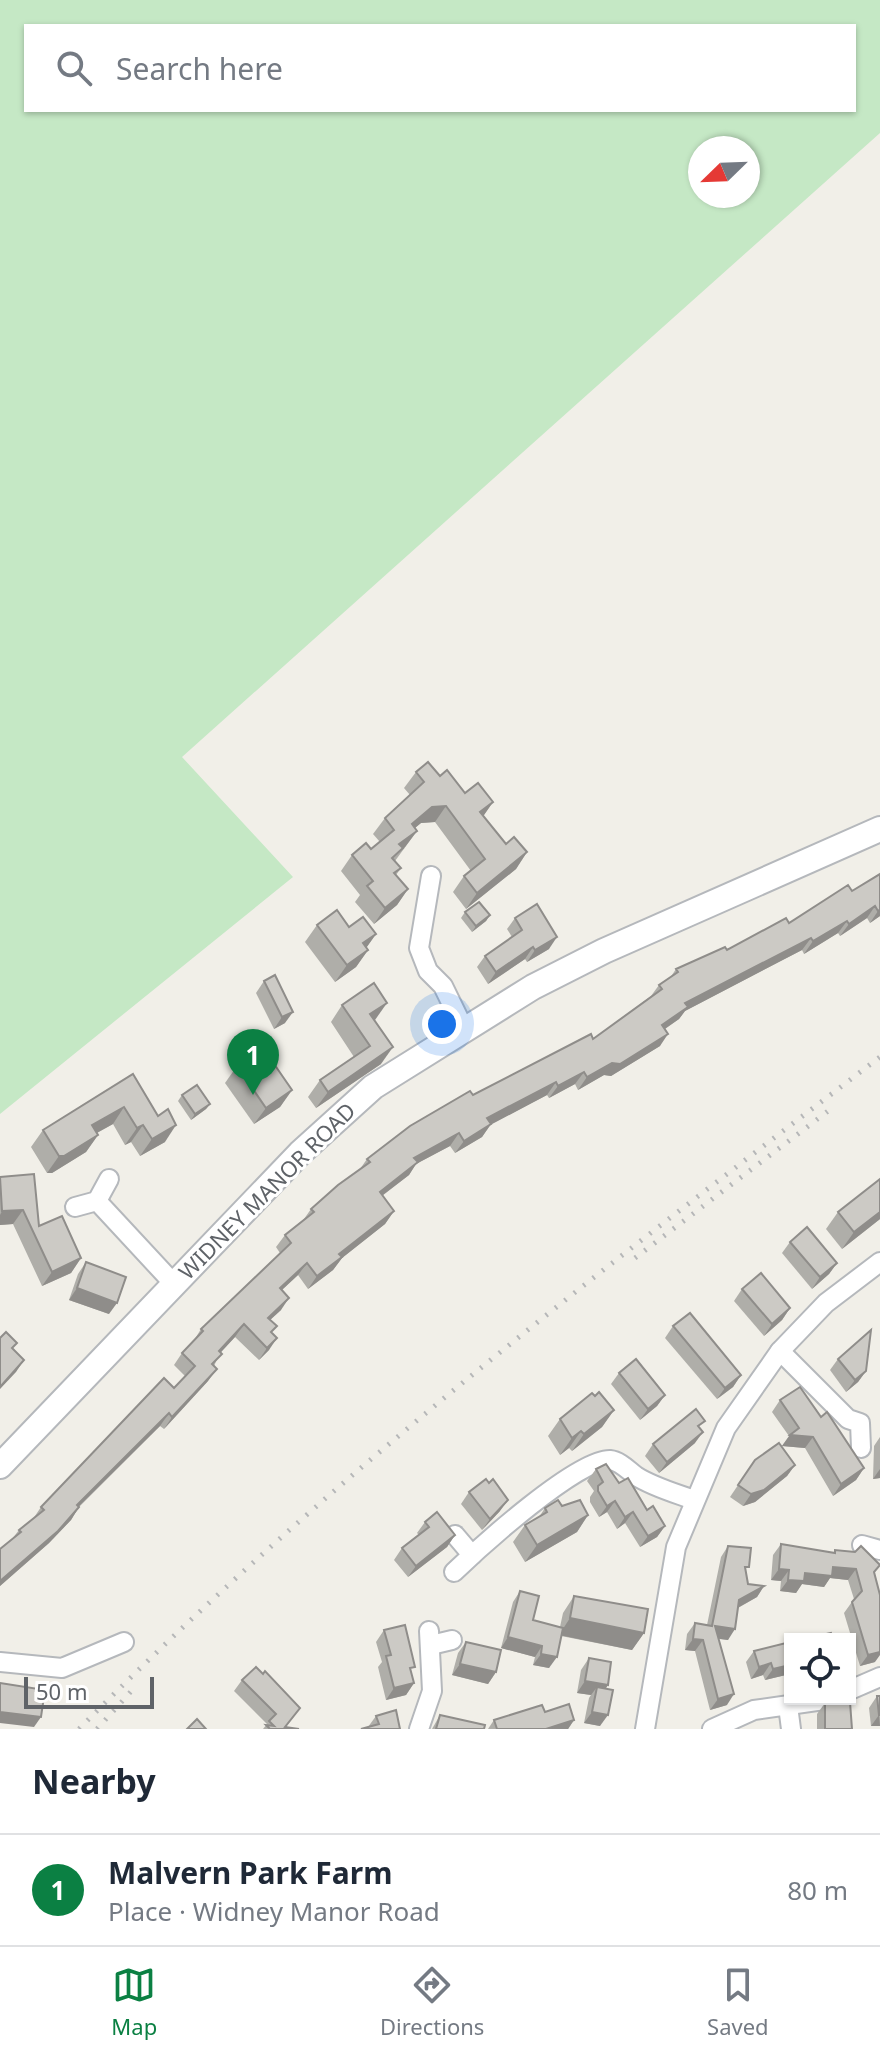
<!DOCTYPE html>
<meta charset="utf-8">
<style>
body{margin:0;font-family:"Noto Sans",sans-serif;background:#f2f2f3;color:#1f2937}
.controls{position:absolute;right:24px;bottom:24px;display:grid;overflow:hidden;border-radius:0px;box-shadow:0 2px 6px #0004}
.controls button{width:72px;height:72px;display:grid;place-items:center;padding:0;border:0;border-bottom:2px solid #e0e1e3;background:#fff;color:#1f2937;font:40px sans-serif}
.compass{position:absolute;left:688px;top:136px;width:72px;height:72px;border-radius:50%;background:#fff;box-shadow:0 2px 6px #0004;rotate:247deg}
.scale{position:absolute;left:24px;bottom:20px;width:130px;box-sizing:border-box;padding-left:8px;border:4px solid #5f6368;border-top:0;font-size:22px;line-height:28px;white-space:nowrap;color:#5f6368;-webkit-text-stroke:6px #fff;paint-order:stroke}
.you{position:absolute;left:442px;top:1024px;width:28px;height:28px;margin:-20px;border:6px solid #fff;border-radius:50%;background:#1a73e8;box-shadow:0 0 0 12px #1a73e833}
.badge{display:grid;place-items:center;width:52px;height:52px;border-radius:50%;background:#0b8043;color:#fff;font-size:26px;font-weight:700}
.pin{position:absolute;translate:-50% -66px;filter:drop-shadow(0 2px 4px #0008)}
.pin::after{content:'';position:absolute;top:42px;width:28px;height:24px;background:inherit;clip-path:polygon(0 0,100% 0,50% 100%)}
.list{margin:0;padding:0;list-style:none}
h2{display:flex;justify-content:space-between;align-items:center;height:104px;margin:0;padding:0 32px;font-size:34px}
h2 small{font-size:26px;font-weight:400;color:#747a83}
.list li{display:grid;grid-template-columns:52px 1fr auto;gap:24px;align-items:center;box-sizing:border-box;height:112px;padding:0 32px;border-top:2px solid #e0e1e3}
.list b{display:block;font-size:30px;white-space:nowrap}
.list p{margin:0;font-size:26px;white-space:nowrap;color:#747a83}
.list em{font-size:26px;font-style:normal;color:#747a83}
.icon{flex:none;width:44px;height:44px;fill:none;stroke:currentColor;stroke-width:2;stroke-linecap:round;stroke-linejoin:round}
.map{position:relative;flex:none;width:880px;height:1729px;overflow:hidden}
.search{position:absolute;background:#fff;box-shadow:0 2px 6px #0004;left:24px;right:24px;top:24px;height:88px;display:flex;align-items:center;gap:20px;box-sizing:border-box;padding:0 28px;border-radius:0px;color:#747a83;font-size:30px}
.sheet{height:216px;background:#fff}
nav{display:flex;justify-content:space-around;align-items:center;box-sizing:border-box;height:112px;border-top:2px solid #e0e1e3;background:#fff;font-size:22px;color:#747a83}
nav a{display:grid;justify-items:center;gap:4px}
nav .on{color:#0b8043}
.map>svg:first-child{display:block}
</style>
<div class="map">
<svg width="880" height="1729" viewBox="0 0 880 1729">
<rect width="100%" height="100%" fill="#f1efe8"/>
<!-- green -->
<path fill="#c5e8c5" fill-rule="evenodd" d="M0 0H880V133L182 757 293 877 0 1114ZM26 26H854V110H26ZM700 148H748V196H700Z"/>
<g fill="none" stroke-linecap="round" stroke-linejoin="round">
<defs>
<g id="minor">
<polyline points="431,876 419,948 428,971 443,986 464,1029"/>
<polyline points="97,1201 174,1284"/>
<polyline points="75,1207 97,1201 109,1179"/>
<polyline points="780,1351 848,1419 860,1423 861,1448"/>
<polyline points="455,1535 472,1555"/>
<polyline points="862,1545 880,1550"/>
<path d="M454 1572C480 1547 577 1459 610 1460 620 1461 628 1470 636 1476 653 1487 675 1493 694 1500"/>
<polyline points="431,1645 452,1640"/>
<polyline points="0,1662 62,1668 124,1642"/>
<polyline points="850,1690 880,1677"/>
<polyline points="788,1706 791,1729"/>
<polyline points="419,1729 432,1691 429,1631"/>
<polyline points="645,1729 676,1547 726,1428 780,1351 826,1303 880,1262"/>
<polyline points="712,1729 754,1710 831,1699"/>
</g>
<polyline id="tertiary" points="0,1466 300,1153 373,1087 533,987 604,951 880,829"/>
</defs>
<!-- minor casing -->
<use href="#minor" stroke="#b5b8bc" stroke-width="22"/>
<!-- tertiary casing -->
<use href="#tertiary" stroke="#b5b8bc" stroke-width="28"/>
<!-- minor -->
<use href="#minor" stroke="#fff" stroke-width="18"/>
<!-- tertiary -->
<use href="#tertiary" stroke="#fff" stroke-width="24"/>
<!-- rail -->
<g stroke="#b6b7b8" stroke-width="5" stroke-dasharray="2 10" stroke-linecap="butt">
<polyline points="635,1258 832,1108"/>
<path d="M79 1729C324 1480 602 1269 880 1057"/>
<polyline points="97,1729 135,1687"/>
</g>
</g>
<!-- wall -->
<g fill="#afaea9">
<polygon points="416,772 440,776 465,793 493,802 483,816 506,844 527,852 516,869 466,909 453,892 464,876 471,871 435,822 421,823 415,828 417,831 395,861 401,868 396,875 408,889 397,905 374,924 355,902 360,895 341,871 352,855 371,849 380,842 373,834 385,818 410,795 404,788"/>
<polygon points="880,874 880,916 870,923 867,918 840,936 838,933 804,954 802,950 685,1011 679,1019 665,1029 660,1046 611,1076 604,1075 578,1090 575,1084 549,1098 547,1095 491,1124 482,1137 455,1153 450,1146 416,1164 409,1175 382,1196 394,1211 385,1224 342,1258 333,1270 308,1289 298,1275 282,1290 281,1310 270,1320 272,1333 269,1350 259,1360 235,1337 220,1353 214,1366 208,1381 164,1429 160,1426 79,1507 71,1520 49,1543 0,1586 0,1549 12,1539 19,1530 33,1519 41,1507 174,1388 185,1376 174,1365 182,1353 193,1342 201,1329 280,1253 276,1247 285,1235 304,1219 311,1209 360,1169 367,1159 473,1095 593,1039 651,996 659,985 670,978 676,969 727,950 789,923 852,891"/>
<polygon points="465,912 490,915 486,921 472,932 461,918"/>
<polygon points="515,918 549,949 527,962 525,959 488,984 477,967 485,956 512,937 507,929"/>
<polygon points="317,925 349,927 376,934 366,948 368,950 356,967 335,982 305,942"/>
<polygon points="275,975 285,1023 274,1029 256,993 264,981"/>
<polygon points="342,1005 374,1020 381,1064 316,1108 308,1097 320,1080 354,1057 331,1022"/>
<polygon points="237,1066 292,1090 280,1107 254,1124 225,1083"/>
<polygon points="133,1074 165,1142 140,1156 131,1142 125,1145 113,1124 97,1133 98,1135 86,1152 52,1173 47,1173 31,1147 43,1130"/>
<polygon points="182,1095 210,1104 206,1109 191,1120 178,1101"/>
<polygon points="0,1177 39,1226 81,1258 71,1273 42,1286 13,1224 0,1225"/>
<polygon points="880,1179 880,1219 842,1249 826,1229 838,1212"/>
<polygon points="790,1242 837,1263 829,1274 812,1289 782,1253"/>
<polygon points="86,1262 109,1314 69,1300 78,1274"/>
<polygon points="742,1289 790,1308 782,1320 764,1336 734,1301"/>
<polygon points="673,1326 741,1375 733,1387 717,1399 665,1338"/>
<polygon points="838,1359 866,1371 858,1382 846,1392 830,1370"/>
<polygon points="619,1373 665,1395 657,1406 640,1420 611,1384"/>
<polygon points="595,1396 614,1410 602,1427 572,1451 569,1448 560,1455 548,1436 560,1419"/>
<polygon points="780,1400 821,1417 864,1468 856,1480 833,1496 805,1448 782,1446 789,1436 772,1412"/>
<polygon points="880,1437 880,1478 873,1479 874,1446"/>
<polygon points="695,1443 659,1473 645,1456 653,1444"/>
<polygon points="755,1460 795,1465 787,1476 755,1502 743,1506 730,1497"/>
<polygon points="596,1469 619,1483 665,1526 657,1537 640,1547 625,1523 617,1529 607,1512 599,1517 590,1502 590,1497 594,1491 587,1481"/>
<polygon points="469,1492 500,1511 482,1530 461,1504"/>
<polygon points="562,1506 588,1515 577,1532 525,1562 513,1542 525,1525 539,1517 545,1508"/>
<polygon points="425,1522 455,1535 447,1547 408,1577 394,1560 402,1548 419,1535 417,1533"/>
<polygon points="781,1544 833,1553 835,1550 875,1574 875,1662 860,1666 844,1613 854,1599 848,1580 830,1578 824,1587 802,1584 796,1593 780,1591 781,1581 771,1580 773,1555"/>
<polygon points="728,1546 746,1571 748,1584 764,1586 757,1597 738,1608 728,1640 719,1639 727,1705 710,1710 695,1651 685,1650 687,1634 695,1623 707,1625 721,1557"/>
<polygon points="520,1591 533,1620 560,1627 563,1613 574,1596 644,1633 632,1650 561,1636 549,1668 533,1665 535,1657 501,1648 513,1602"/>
<polygon points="384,1630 414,1683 406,1695 386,1700 378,1667 382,1662 376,1642"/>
<polygon points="466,1642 496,1672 488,1684 452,1675 458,1653"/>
<polygon points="754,1651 790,1674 765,1680 763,1675 751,1679 746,1662"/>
<polygon points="589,1658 608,1685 605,1689 600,1726 584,1723 589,1698 591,1695 577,1693 581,1670"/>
<polygon points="242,1680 300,1708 286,1727 299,1729 263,1729 267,1724 234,1691"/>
<polygon points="877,1696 880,1696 880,1726 871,1726 869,1708"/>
<polygon points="825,1703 852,1729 817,1729 817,1714"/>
<polygon points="545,1712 574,1720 568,1729 488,1729 494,1720"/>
<polygon points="440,1715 484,1729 432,1729"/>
<polygon points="376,1716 400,1729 368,1727"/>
</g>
<!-- shaded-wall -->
<g fill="#8f8d8a">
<polygon points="493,802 482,818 480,812"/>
<polygon points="446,806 435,822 421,823 400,840 412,824 432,807"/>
<polygon points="417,831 405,847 388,860 399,844"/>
<polygon points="527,852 516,869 466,909 477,893"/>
<polygon points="408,889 397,905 374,924 385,908"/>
<polygon points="875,906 867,918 840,936 849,924"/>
<polygon points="880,910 880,916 870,923 878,911"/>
<polygon points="490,915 486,921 472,932 476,926"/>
<polygon points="847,921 838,933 804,954 813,941"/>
<polygon points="376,934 364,951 363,943"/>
<polygon points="557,937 549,949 527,962 535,950"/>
<polygon points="811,938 802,950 685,1011 679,1019 653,1037 662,1025 685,1003"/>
<polygon points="533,947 525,959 488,984 496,972"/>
<polygon points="368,950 356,967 335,982 347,965"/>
<polygon points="387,1003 375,1020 358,1031 370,1014"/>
<polygon points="293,1012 285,1023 274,1029 282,1017"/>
<polygon points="668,1034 660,1046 611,1076 604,1075 578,1090 587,1077"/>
<polygon points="393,1047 381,1064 316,1108 328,1092"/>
<polygon points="584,1072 575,1084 549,1098 558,1086"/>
<polygon points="556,1082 547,1095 479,1131 487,1118"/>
<polygon points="292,1090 280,1107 254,1124 266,1108"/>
<polygon points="210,1104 206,1109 191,1120 195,1114"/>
<polygon points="124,1107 113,1124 80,1142 92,1125"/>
<polygon points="491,1124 482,1137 455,1153 464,1141"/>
<polygon points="143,1125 131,1142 125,1145 137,1128"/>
<polygon points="176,1125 165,1142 140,1156 152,1139"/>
<polygon points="459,1133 450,1146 416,1164 409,1175 371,1204 380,1192 414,1158"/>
<polygon points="98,1135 86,1152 52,1173 47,1173 59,1156"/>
<polygon points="23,1210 13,1224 0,1225 0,1215 2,1211"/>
<polygon points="394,1211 385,1224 342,1258 333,1270 308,1289 317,1276 339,1254"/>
<polygon points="880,1212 880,1219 842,1249 854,1232"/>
<polygon points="81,1258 71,1273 42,1286 52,1272"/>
<polygon points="307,1263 298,1275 271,1300 280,1288"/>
<polygon points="837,1263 829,1274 812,1289 820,1277"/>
<polygon points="77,1288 117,1303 109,1314 69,1300"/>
<polygon points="289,1298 281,1310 259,1330 268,1318"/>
<polygon points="790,1308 782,1320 764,1336 772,1324"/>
<polygon points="244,1324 235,1337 210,1364 219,1351"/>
<polygon points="277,1338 269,1350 259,1360 267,1348"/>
<polygon points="24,1360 16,1372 0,1389 0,1387"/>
<polygon points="217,1369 208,1381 164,1429 172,1417"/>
<polygon points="866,1371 858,1382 846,1392 855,1380"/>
<polygon points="741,1375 733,1387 717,1399 725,1388"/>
<polygon points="665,1395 657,1406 640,1420 648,1409"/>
<polygon points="614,1410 602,1427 572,1451 584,1434"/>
<polygon points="169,1413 160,1426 68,1517 77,1505"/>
<polygon points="581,1431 569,1448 560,1455 572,1438"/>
<polygon points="703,1432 695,1443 659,1473 667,1462"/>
<polygon points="790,1435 813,1437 805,1448 782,1446"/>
<polygon points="795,1465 787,1476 755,1502 743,1506 751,1494"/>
<polygon points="864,1468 856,1480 833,1496 841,1484"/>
<polygon points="880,1469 880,1478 873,1479"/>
<polygon points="508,1500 500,1511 482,1530 490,1519"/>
<polygon points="615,1501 607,1512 599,1517 607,1506"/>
<polygon points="79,1507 71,1520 49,1543 0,1586 0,1581"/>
<polygon points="633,1512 625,1523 617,1529 625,1517"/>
<polygon points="588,1515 577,1532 525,1562 537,1545"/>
<polygon points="665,1526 657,1537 640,1547 648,1536"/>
<polygon points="455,1535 447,1547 408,1577 416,1566"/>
<polygon points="833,1567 856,1569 848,1580 830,1578 824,1587 802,1584 796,1593 780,1591 788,1580 805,1573"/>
<polygon points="779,1569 789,1570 781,1581 771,1580"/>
<polygon points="764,1586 757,1597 732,1611 739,1600"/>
<polygon points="570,1618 644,1633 632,1650 559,1635"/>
<polygon points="715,1626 735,1629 728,1640 707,1637"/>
<polygon points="508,1637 542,1646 535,1657 501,1648"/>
<polygon points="693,1639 703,1640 695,1651 685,1650"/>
<polygon points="880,1652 880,1655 875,1662 860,1666 868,1655"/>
<polygon points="541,1654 557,1657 549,1668 533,1665"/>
<polygon points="771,1663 763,1675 751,1679 759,1667"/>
<polygon points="460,1664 496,1672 488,1684 452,1675"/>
<polygon points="790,1665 790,1674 765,1680 773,1669"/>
<polygon points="585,1681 608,1685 600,1697 597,1687 591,1695 577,1693"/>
<polygon points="414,1683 406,1695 386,1700 394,1688"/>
<polygon points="734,1694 727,1705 710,1710 718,1699"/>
<polygon points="0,1712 41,1717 34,1727 0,1723"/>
<polygon points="592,1712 608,1715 600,1726 584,1723"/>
<polygon points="879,1715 880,1726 871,1726"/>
<polygon points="574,1720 568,1729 546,1729"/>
</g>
<!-- building -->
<g fill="#cccac5" stroke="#8f8d8a" stroke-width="2">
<polygon points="428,762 440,776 447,770 465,793 478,783 493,802 480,812 506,844 514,837 527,852 477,893 464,876 485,859 446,806 432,807 412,824 417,831 399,844 403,848 392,858 401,868 394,873 408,889 385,908 367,886 373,881 352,855 366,843 371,849 394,830 385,818 424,782 416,772"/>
<polygon points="880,874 880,910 878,911 875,906 849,924 847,921 813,941 811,938 685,1003 688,1007 662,1025 668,1034 620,1064 612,1063 587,1077 584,1072 558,1086 556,1082 487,1118 491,1124 464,1141 459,1133 414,1158 418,1162 380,1192 394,1211 339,1254 342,1257 317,1276 307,1263 280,1288 289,1298 268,1318 277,1326 271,1332 277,1338 267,1348 244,1324 219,1351 222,1354 212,1364 217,1369 172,1417 169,1413 77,1505 79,1507 58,1531 0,1581 0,1549 21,1532 19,1530 44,1510 41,1507 164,1378 174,1388 195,1366 182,1353 203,1331 201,1329 291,1243 285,1235 314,1212 311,1209 338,1185 370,1162 367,1159 410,1126 470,1091 473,1095 591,1034 593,1039 662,989 659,985 678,972 676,969 725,947 727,950 786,918 789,923 848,885 852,891"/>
<polygon points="479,902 490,915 476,926 465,912"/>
<polygon points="537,904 557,937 535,950 533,947 496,972 485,956 522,930 515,918"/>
<polygon points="337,910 349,927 363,917 376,934 363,943 368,950 347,965 317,925"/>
<polygon points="275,975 293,1012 282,1017 264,981"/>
<polygon points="374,983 387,1003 370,1014 393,1047 328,1092 320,1080 370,1046 342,1005"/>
<polygon points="263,1048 292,1090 266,1108 237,1066"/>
<polygon points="133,1074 158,1116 168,1109 176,1125 152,1139 143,1125 137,1128 124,1107 92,1125 98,1135 64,1156 59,1156 43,1130"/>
<polygon points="197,1085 210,1104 195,1114 182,1095"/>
<polygon points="34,1174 39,1226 62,1216 81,1258 52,1272 23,1210 2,1211 0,1177"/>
<polygon points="880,1179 880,1212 854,1232 838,1212"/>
<polygon points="807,1227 837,1263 820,1277 790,1242"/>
<polygon points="86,1262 126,1277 117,1303 77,1288"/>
<polygon points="761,1273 790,1308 772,1324 742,1289"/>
<polygon points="690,1313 741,1375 725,1388 673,1326"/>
<polygon points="871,1330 866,1371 855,1380 838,1359"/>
<polygon points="6,1332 17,1343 12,1348 24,1360 0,1387 0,1338"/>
<polygon points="636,1359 665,1395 648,1409 619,1373"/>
<polygon points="800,1387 821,1417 827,1412 864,1468 841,1484 813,1437 790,1435 799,1428 780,1400"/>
<polygon points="599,1392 614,1410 584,1434 581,1431 572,1438 560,1419 592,1393 595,1396"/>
<polygon points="696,1409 705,1421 698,1426 703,1432 667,1462 653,1444"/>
<polygon points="779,1443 795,1465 764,1490 751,1494 738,1485 755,1460"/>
<polygon points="606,1464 619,1483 628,1478 647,1510 653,1506 665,1526 648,1536 633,1512 625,1517 615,1501 607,1506 598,1491 598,1486 603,1482 596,1469"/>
<polygon points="486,1479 489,1483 493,1479 508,1500 490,1519 469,1492"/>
<polygon points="558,1500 562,1506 580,1500 588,1515 537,1545 525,1525 547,1512 545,1508"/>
<polygon points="437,1512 455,1535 416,1566 402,1548 429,1527 425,1522"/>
<polygon points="781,1544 835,1553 835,1550 855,1552 861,1546 880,1565 874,1572 880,1595 880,1652 868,1655 852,1602 862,1591 856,1569 833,1567 832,1576 805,1573 804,1581 788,1580 789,1570 779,1569"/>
<polygon points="728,1546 751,1548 749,1567 745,1567 748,1584 764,1586 739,1600 735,1629 715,1626 734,1694 718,1699 703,1640 693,1639 695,1623 712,1626"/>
<polygon points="520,1591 539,1596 533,1620 563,1628 557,1657 541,1654 542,1646 508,1637"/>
<polygon points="574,1596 648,1609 644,1633 570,1618"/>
<polygon points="405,1625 415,1667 410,1668 414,1683 394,1688 386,1656 391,1655 384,1630"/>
<polygon points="831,1633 833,1639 804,1639"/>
<polygon points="466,1642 501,1650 496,1672 460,1664"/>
<polygon points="790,1642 790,1665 773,1669 771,1663 759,1667 754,1651"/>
<polygon points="589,1658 611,1662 608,1685 585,1681"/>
<polygon points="256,1667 263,1674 265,1671 300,1708 285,1727 299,1729 270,1729 266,1725 274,1726 269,1721 276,1714 242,1680"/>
<polygon points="0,1683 45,1690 41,1717 0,1712"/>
<polygon points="597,1687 613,1690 608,1715 592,1712"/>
<polygon points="877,1696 880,1696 880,1715 879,1715"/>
<polygon points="850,1702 852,1729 825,1729 825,1703"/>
<polygon points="569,1704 574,1720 546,1729 497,1729 494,1720 542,1705 545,1712"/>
<polygon points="396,1710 400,1729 361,1729 379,1724 376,1716"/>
<polygon points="440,1715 485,1725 484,1729 436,1729"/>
<polygon points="197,1719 206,1729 187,1729"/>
</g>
<g text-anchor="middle" stroke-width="6" stroke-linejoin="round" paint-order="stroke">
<!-- street labels -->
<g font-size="22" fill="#5f6368" stroke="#fff">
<text transform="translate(267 1191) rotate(-45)" y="8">WIDNEY MANOR ROAD</text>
</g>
</g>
</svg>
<div class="controls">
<button><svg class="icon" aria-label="locate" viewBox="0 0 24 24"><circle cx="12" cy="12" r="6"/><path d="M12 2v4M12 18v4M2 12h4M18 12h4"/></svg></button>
</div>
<svg class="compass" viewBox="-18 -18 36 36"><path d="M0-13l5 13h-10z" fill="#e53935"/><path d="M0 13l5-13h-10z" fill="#747a83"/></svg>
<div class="scale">50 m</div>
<div class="you"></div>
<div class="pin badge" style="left:253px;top:1095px">1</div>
<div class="search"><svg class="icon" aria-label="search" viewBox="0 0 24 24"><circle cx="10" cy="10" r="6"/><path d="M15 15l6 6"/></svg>Search here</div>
</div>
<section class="sheet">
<h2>Nearby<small></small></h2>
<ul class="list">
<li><span class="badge">1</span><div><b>Malvern Park Farm</b><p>Place · Widney Manor Road</p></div><em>80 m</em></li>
</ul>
</section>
<nav>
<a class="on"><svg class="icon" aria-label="map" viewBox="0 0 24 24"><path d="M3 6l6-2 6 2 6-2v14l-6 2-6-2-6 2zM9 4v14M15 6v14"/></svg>Map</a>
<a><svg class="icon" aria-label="directions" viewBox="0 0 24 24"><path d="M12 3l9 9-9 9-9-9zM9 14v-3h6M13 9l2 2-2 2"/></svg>Directions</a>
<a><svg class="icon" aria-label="saved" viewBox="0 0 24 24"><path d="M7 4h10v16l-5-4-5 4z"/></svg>Saved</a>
</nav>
